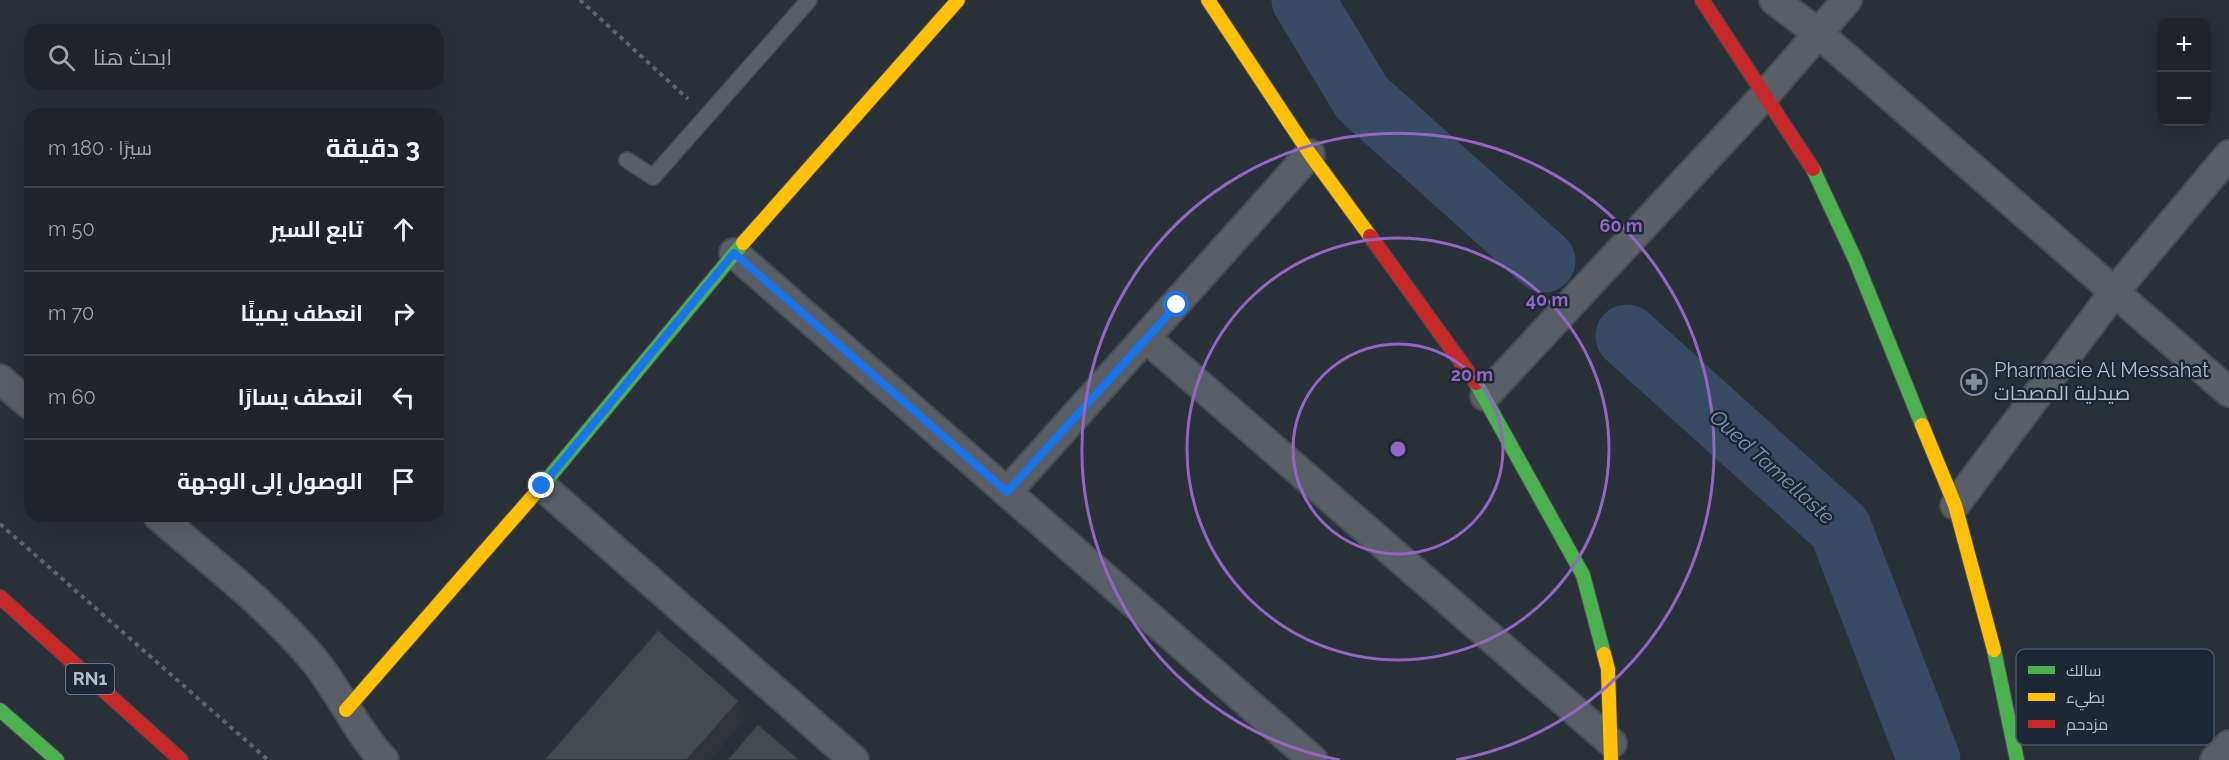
<!DOCTYPE html>
<html lang="ar">
<meta charset="utf-8">
<style>
body{margin:0;font-family:Raleway,Cairo,sans-serif;background:#2d3036;color:#f1f3f6;direction:rtl}
.controls{position:absolute;right:18px;top:18px;display:grid;overflow:hidden;border-radius:12px;box-shadow:0 6px 24px #0002}
.controls button{width:54px;height:54px;display:grid;place-items:center;padding:0;border:0;border-bottom:2px solid #3d4147;background:#20242a;color:#f1f3f6;font:30px sans-serif}
.stop{position:absolute;width:18px;height:18px;margin:-14px;border:4px solid #1a73e8;border-radius:50%;background:#fff}
.stop.end{background:#1a73e8;border-color:#fff;box-shadow:0 2px 6px #0008}
.list{margin:0;padding:0;list-style:none}
h2{display:flex;justify-content:space-between;align-items:center;height:78px;margin:0;padding:0 24px;font-size:26px}
h2 small{font-size:20px;font-weight:400;color:#a2a4a8}
.list li{display:grid;grid-template-columns:39px 1fr auto;gap:18px;align-items:center;box-sizing:border-box;height:84px;padding:0 24px;border-top:2px solid #3d4147}
.list b{display:block;font-size:22px;white-space:nowrap}
.list em{font-size:20px;font-style:normal;color:#a2a4a8}
.icon{flex:none;width:33px;height:33px;fill:none;stroke:currentColor;stroke-width:2;stroke-linecap:round;stroke-linejoin:round}
.map{position:relative;flex:none;width:2229px;height:760px;overflow:hidden;direction:ltr}
.search{position:absolute;background:#20242a;box-shadow:0 6px 24px #0002;left:24px;top:24px;width:420px;height:66px;display:flex;align-items:center;gap:15px;box-sizing:border-box;padding:0 21px;border-radius:18px;color:#a2a4a8;font-size:22px}
.panel{position:absolute;background:#20242a;box-shadow:0 6px 24px #0002;left:24px;top:108px;width:420px;height:414px;border-radius:18px;direction:rtl}
.map>svg:first-child{display:block}
</style>
<div class="map">
<svg width="2229" height="760" viewBox="0 0 2229 760">
<rect width="100%" height="100%" fill="#2a3038"/>
<g fill="none" stroke-linecap="round" stroke-linejoin="round">
<!-- river -->
<g stroke="#384963" stroke-width="63">
<polyline points="1303,0 1362,98 1544,261"/>
<polyline points="1627,336 1840,528 1929,760"/>
</g>
<defs>
<polyline id="lane" points="627,160 653,177 809,0"/>
<g id="street">
<polyline points="1774,0 1818,33 2229,392"/>
<polyline points="734,253 1313,760"/>
<polyline points="1147,339 1612,743"/>
<polyline points="0,379 30,405"/>
<polyline points="1485,396 1766,94 1847,0"/>
<polyline points="542,486 854,760"/>
<polyline points="1007,492 1310,154"/>
<polyline points="1955,505 2115,291 2229,155"/>
<path d="M158 516C211 562 268 605 313 659 340 691 355 730 384 760"/>
<polyline points="2215,760 2229,745"/>
</g>
<g id="fast">
<polyline points="1813,169 1855,259 1922,425"/>
<polyline points="1476,383 1583,575 1604,654"/>
<polyline points="546,481 743,243"/>
<polyline points="1994,650 2017,760"/>
<polyline points="0,710 57,760"/>
</g>
<g id="slow">
<polyline points="1208,0 1310,154 1370,236"/>
<polyline points="743,243 958,0"/>
<polyline points="1922,425 1955,505 1994,650"/>
<polyline points="1604,654 1608,669 1611,760"/>
<polyline points="346,710 546,481"/>
</g>
<g id="jam">
<polyline points="1702,0 1813,169"/>
<polyline points="1370,236 1476,383"/>
<polyline points="0,597 181,760"/>
</g>
</defs>
<!-- lane casing -->
<use href="#lane" stroke="#484c53" stroke-width="18"/>
<!-- street casing -->
<use href="#street" stroke="#484c53" stroke-width="32"/>
<!-- fast casing -->
<use href="#fast" stroke="#484c53" stroke-width="16"/>
<!-- slow casing -->
<use href="#slow" stroke="#484c53" stroke-width="16"/>
<!-- jam casing -->
<use href="#jam" stroke="#484c53" stroke-width="16"/>
<!-- path -->
<g stroke="#5d636a" stroke-width="4" stroke-dasharray="4.5 4.5" stroke-linecap="butt">
<polyline points="580,0 688,99"/>
<polyline points="0,524 268,760"/>
</g>
<!-- lane -->
<use href="#lane" stroke="#5a5e66" stroke-width="15"/>
<!-- street -->
<use href="#street" stroke="#5a5e66" stroke-width="28"/>
<!-- fast -->
<use href="#fast" stroke="#4caf50" stroke-width="14"/>
<!-- slow -->
<use href="#slow" stroke="#ffc107" stroke-width="14"/>
<!-- jam -->
<use href="#jam" stroke="#c62828" stroke-width="14"/>
</g>
<!-- shaded-wall -->
<polygon fill="#303338" points="739,701 745,720 710,760 687,760"/>
<!-- building -->
<g fill="#444950" stroke="#303338" stroke-width="1.5">
<polygon points="658,630 739,701 687,760 544,760"/>
<polygon points="758,724 800,760 727,760"/>
</g>
<g fill="none" stroke-linecap="round" stroke-linejoin="round">
<!-- route -->
<polyline stroke="#1a73e8" stroke-width="8" points="542,486 734,253 1007,492 1177,305"/>
</g>
<!-- distance rings -->
<g fill="none" stroke="#9266c3" stroke-width="3">
<circle cx="1398" cy="449" r="105"/>
<circle cx="1398" cy="449" r="211"/>
<path d="M1340 760A316 316 0 1 1 1456 760"/>
</g>
<!-- icons -->
<defs>
<symbol id="pharmacy-ring" viewBox="-11 -11 22 22"><circle r="9.5" fill="#1d2633" stroke="#848b96" stroke-width="1.5"/><path d="M-2-6h4v4h4v4h-4v4h-4v-4h-4v-4h4Z" fill="#848b96"/></symbol>
</defs>
<g fill-rule="evenodd">
<use href="#pharmacy-ring" x="1959" y="367" width="30" height="30"/>
</g>
<g text-anchor="middle" stroke-width="5" stroke-linejoin="round" paint-order="stroke">
<!-- shield labels -->
<rect fill="#1d2633" stroke="#878f9c" stroke-width="1.5" x="66" y="664" width="48" height="30" rx="4.5"/>
<g font-size="18" font-weight="bold" fill="#b4bcc9">
<text x="90" y="685">RN1</text>
</g>
<!-- poi labels -->
<g font-size="20" fill="#b4bcc9" stroke="#1d2633" text-anchor="start">
<text x="1994" y="377">Pharmacie Al Messahat<tspan x="1994" dy="23">صيدلية المصحات</tspan></text>
</g>
<!-- water labels -->
<g font-size="21" font-style="italic" fill="#7c92b1" stroke="#1d2633">
<text transform="translate(1772 467) rotate(42)" y="7">Oued Tamellaste</text>
</g>
</g>
<!-- legend -->
<rect x="2016" y="649" width="198" height="96" rx="9" fill="#1d2633" stroke="#4a5360" stroke-width="1.5"/>
<rect x="2028" y="666" width="27" height="8" fill="#4caf50"/>
<rect x="2028" y="693" width="27" height="8" fill="#ffc107"/>
<rect x="2028" y="720" width="27" height="8" fill="#c62828"/>
<g font-size="16" fill="#b4bcc9">
<text x="2066" y="676">سالك</text>
<text x="2066" y="703">بطيء</text>
<text x="2066" y="730">مزدحم</text>
</g>
<circle cx="1398" cy="449" r="9" fill="#9266c3" stroke="#1d2633" stroke-width="3"/>
<g font-size="18" text-anchor="middle" font-weight="bold" fill="#9266c3" stroke="#1d2633" stroke-width="5" stroke-linejoin="round" paint-order="stroke">
<text x="1621" y="232">60 m</text>
<text x="1547" y="306">40 m</text>
<text x="1472" y="381">20 m</text>
</g>
</svg>
<div class="controls">
<button>+</button>
<button>−</button>
</div>
<div class="stop" style="left:1177px;top:305px"></div>
<div class="stop end" style="left:542px;top:486px"></div>
<div class="search"><svg class="icon" aria-label="search" viewBox="0 0 24 24"><circle cx="10" cy="10" r="6"/><path d="M15 15l6 6"/></svg>ابحث هنا</div>
<section class="panel">
<h2>3 دقيقة<small>سيرًا · 180 m</small></h2>
<ul class="list">
<li><svg class="icon" aria-label="ahead" viewBox="0 0 24 24"><path d="M12 20V5M6 11l6-6 6 6"/></svg><div><b>تابع السير</b></div><em>50 m</em></li>
<li><svg class="icon" aria-label="right" viewBox="0 0 24 24"><path d="M7 20v-9h11M14 6l5 5-5 5"/></svg><div><b>انعطف يمينًا</b></div><em>70 m</em></li>
<li><svg class="icon" aria-label="left" viewBox="0 0 24 24"><path d="M17 20v-9H6M10 6l-5 5 5 5"/></svg><div><b>انعطف يسارًا</b></div><em>60 m</em></li>
<li><svg class="icon" aria-label="arrive" viewBox="0 0 24 24"><path d="M6 21V4h12l-3 4 3 4H6"/></svg><div><b>الوصول إلى الوجهة</b></div></li>
</ul>
</section>
</div>
